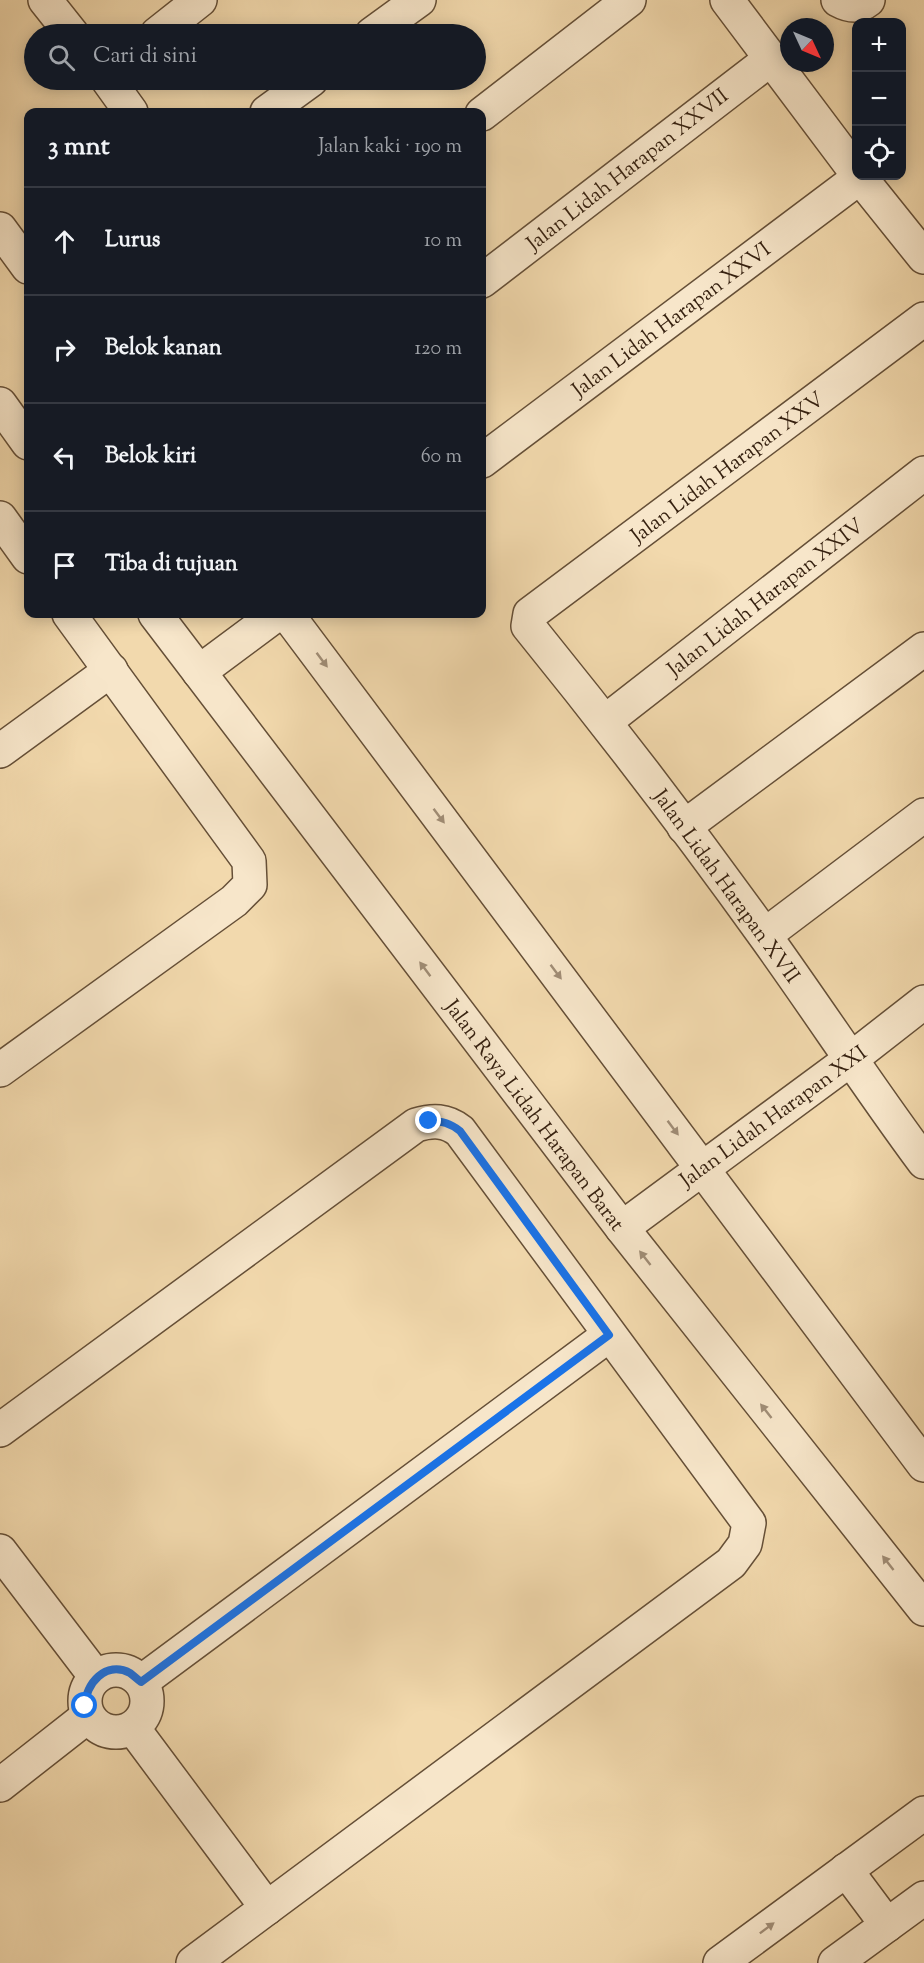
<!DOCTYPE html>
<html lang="id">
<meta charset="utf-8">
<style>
body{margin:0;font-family:"Sorts Mill Goudy",serif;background:#20242c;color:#f1f3f6}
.controls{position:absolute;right:18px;top:18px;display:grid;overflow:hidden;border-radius:12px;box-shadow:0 3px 15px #0003}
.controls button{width:54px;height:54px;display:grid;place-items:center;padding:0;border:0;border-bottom:2px solid #363941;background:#171b24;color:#f1f3f6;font:30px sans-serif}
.compass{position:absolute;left:780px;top:18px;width:54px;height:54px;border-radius:50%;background:#171b24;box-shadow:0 3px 15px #0003;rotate:134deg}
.stop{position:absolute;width:18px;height:18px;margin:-14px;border:4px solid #1a73e8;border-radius:50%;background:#fff}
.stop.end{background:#1a73e8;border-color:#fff;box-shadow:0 2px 6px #0008}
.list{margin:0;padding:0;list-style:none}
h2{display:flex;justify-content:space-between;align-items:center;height:78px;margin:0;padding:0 24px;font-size:26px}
h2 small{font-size:20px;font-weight:400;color:#9ea1a6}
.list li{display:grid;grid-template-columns:39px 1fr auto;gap:18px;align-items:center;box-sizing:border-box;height:108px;padding:0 24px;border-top:2px solid #363941}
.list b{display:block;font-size:22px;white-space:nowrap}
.list em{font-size:20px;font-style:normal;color:#9ea1a6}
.icon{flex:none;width:33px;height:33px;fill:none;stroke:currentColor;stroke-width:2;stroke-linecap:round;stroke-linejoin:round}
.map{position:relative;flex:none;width:924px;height:1963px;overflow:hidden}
.search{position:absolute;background:#171b24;box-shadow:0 3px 15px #0003;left:24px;top:24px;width:462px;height:66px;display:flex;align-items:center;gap:15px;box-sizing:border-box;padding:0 21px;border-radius:33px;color:#9ea1a6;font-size:22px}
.panel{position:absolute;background:#171b24;box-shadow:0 3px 15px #0003;left:24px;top:108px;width:462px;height:510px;border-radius:12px}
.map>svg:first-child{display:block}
</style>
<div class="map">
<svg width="924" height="1963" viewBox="0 0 924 1963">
<rect width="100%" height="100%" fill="#f2d9ad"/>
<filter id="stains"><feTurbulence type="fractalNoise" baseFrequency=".00333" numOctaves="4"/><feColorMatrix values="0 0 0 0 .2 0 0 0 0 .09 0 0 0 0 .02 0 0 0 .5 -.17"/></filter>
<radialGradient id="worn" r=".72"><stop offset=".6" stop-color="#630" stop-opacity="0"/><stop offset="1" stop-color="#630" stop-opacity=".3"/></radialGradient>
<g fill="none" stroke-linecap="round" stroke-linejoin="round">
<defs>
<g id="minor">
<polyline points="45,0 72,34"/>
<polyline points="727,0 856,172"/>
<path d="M838 0C849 6 858 8 868 0"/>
<polyline points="157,34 200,0"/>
<polyline points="372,34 419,0"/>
<polyline points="108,80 131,112"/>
<polyline points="267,112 311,80"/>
<polyline points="482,114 629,0"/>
<polyline points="859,176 924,257"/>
<polyline points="0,229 28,267"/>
<polyline points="482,281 772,58"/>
<path d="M924 319 530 614 528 626C610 727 689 830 765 936 819 1011 869 1088 924 1162"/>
<polyline points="0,404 28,443"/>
<polyline points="482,461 860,177"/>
<polyline points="0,518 28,557"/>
<polyline points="155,614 622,1228 924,1609"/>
<polyline points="287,614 924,1465"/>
<polyline points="199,672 277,614"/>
<polyline points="606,721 924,473"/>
<polyline points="0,751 111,670"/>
<polyline points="684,827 924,649"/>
<polyline points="765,935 924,815"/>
<polyline points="0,1070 234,901 250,885 249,861 69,614"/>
<polyline points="622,1228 851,1059 924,1002"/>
<path d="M0 1430 416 1125C433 1120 446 1120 460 1131L749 1523 745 1544 731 1563 193 1963"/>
<polyline points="0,1551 96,1677"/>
<circle cx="116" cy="1701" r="31"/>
<polyline points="141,1682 609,1335"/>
<polyline points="133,1728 267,1908"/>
<polyline points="0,1785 88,1716"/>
<polyline points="846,1870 887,1925"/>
<polyline points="720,1963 924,1813"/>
<polyline points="835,1963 924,1898"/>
</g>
</defs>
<!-- minor casing -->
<use href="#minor" stroke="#654f37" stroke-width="36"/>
<!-- minor -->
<use href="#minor" stroke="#f7e6ca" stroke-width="33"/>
</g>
<!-- one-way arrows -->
<defs><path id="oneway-solid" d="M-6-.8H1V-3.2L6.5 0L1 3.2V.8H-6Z" transform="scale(1.5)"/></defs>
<g fill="#a08d76">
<use href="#oneway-solid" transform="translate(322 660) rotate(53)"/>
<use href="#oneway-solid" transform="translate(439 816) rotate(53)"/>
<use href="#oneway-solid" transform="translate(425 969) rotate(-127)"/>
<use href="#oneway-solid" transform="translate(556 972) rotate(53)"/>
<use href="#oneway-solid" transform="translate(673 1128) rotate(53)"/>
<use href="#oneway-solid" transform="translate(645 1258) rotate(-128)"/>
<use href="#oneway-solid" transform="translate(766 1411) rotate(-128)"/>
<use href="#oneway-solid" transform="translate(888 1563) rotate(-128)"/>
<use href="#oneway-solid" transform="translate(767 1928) rotate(-37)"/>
</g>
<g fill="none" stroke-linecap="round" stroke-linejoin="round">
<!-- route -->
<path stroke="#1a73e8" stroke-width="8" d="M85 1706C85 1684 106 1660 130 1673 134 1676 138 1680 141 1682L609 1335 460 1131C450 1123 442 1121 429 1121"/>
</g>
<g text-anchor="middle" stroke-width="5" stroke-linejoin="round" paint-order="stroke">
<!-- street labels -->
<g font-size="21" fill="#362110" stroke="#f7e6ca">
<text transform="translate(627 169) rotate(-38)" y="7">Jalan Lidah Harapan XXVII</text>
<text transform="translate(671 319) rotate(-37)" y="7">Jalan Lidah Harapan XXVI</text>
<text transform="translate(727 467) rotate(-37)" y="7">Jalan Lidah Harapan XXV</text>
<text transform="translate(765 597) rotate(-38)" y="7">Jalan Lidah Harapan XXIV</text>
<text transform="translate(727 886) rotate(54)" y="7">Jalan Lidah Harapan XVII</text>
<text transform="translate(535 1115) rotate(53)" y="7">Jalan Raya Lidah Harapan Barat</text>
<text transform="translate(773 1116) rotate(-36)" y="7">Jalan Lidah Harapan XXI</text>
</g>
</g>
<rect width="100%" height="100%" filter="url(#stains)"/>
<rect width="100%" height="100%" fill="url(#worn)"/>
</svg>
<div class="controls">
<button>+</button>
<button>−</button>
<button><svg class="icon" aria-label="locate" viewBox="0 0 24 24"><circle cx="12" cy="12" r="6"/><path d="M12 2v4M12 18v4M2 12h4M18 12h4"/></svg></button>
</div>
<svg class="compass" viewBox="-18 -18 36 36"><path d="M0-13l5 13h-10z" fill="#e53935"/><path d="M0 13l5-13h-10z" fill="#9ea1a6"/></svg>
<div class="stop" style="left:85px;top:1706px"></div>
<div class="stop end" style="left:429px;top:1121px"></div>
<div class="search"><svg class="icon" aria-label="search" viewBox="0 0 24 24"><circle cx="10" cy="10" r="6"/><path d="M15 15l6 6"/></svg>Cari di sini</div>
<section class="panel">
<h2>3 mnt<small>Jalan kaki · 190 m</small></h2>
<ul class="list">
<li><svg class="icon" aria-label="ahead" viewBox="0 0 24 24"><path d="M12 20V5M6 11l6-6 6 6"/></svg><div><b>Lurus</b></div><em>10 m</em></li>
<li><svg class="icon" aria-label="right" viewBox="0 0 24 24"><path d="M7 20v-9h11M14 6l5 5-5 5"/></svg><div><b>Belok kanan</b></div><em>120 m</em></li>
<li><svg class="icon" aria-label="left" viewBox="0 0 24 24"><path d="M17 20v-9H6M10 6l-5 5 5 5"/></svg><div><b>Belok kiri</b></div><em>60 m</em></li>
<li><svg class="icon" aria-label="arrive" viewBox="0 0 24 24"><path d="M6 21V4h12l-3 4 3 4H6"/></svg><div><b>Tiba di tujuan</b></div></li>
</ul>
</section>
</div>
